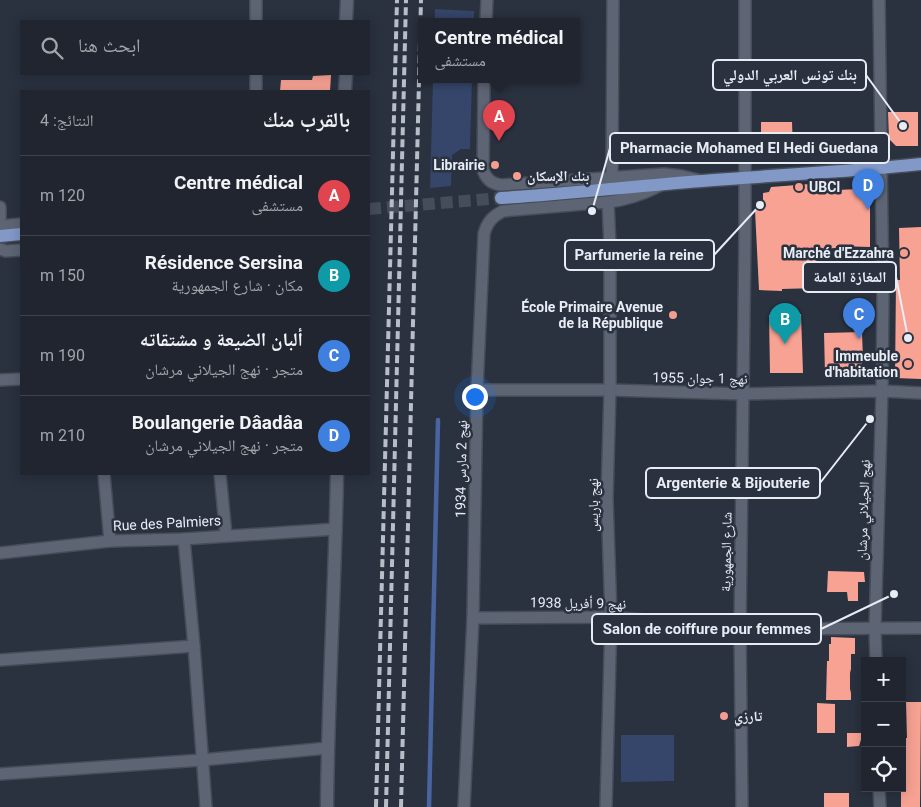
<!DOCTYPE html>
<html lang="ar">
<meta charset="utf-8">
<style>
body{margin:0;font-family:Roboto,"Noto Naskh Arabic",sans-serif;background:#282d37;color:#f1f3f6;direction:rtl}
.controls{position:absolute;right:15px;bottom:15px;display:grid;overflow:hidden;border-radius:0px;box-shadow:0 2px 12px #0003}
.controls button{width:45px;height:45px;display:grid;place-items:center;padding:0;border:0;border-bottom:1px solid #3d424b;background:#20252f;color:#f1f3f6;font:25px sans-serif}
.you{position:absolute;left:474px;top:396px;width:18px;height:18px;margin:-12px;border:4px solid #fff;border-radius:50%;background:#1a73e8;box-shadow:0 0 0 8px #1a73e833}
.badge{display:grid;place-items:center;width:32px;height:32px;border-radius:50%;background:#db2777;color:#fff;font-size:16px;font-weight:700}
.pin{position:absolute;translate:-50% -41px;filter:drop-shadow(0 1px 2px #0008)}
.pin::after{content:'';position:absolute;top:26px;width:18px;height:15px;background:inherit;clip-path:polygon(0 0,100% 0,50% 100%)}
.popup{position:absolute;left:418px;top:18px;width:162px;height:65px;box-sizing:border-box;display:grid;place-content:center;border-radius:0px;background:#20252f;filter:drop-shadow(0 1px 4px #0005);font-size:16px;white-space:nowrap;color:#a2a5aa}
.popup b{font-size:19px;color:#f1f3f6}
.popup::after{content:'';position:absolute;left:50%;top:100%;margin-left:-10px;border:10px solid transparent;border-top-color:#20252f}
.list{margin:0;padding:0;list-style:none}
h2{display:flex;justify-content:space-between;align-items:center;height:65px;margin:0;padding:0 20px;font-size:21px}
h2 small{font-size:16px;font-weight:400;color:#a2a5aa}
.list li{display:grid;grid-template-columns:32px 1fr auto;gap:15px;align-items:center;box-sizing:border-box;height:80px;padding:0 20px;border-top:1px solid #3d424b}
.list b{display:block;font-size:19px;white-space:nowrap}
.list p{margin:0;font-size:16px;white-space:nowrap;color:#a2a5aa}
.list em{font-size:16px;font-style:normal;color:#a2a5aa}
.icon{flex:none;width:28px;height:28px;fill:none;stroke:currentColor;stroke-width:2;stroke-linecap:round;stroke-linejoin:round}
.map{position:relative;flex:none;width:921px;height:807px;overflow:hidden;direction:ltr}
.search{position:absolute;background:#20252f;box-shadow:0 2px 12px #0003;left:20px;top:20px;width:350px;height:55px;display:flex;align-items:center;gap:12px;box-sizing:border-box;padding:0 18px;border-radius:0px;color:#a2a5aa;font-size:19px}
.panel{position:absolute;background:#20252f;box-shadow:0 2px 12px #0003;left:20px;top:90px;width:350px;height:385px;border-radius:0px;direction:rtl}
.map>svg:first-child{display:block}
</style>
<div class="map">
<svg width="921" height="807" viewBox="0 0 921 807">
<rect width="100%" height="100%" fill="#2a313f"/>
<!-- green -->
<g fill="#35466a">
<polygon points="435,9 474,11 474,22 435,22"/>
<polygon points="433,80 472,80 470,149 461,149 452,155 451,186 430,188"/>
<polygon points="621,735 674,735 674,781 621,782"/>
</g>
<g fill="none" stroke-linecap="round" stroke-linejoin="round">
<!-- stream -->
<polyline stroke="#4865a2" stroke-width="4.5" points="429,807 438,420"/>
</g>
<!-- building -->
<g fill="#f7a293">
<polygon points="331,75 330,91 280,91 281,80 312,80 313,76"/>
<polygon points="888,112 918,112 918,146 896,146 889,139"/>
<polygon points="761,122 792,122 793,154 761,156"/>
<polygon points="810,184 810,187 815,186 815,191 859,189 870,199 870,247 836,246 836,248 816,249 817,288 782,289 782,291 759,290 755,210 758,207 758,201 763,201 763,193 769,192 771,187"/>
<polygon points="921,227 921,379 895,378 896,280 900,280 899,228"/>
<polygon points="801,314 803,373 770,373 769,315"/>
<polygon points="862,332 863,360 862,360 862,373 825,374 824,333"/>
<polygon points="828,571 864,572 865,582 858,582 858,601 848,601 847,592 827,592"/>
<polygon points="831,637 855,638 855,654 851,654 851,669 850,673 850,689 851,693 851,700 826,700 827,661 829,661 829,644 831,644"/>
<polygon points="906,702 921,702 920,807 901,807 901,790 902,790 902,738 907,738"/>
<polygon points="817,703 835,704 835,733 817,733"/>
<polygon points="847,733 863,733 859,746 847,747"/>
<rect x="824" y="793" width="25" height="14"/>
</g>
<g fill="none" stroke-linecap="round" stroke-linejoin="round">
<!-- primary-tunnel -->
<polyline stroke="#464d5a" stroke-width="12" stroke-dasharray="12 6" stroke-linecap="butt" points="369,209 501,198"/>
<defs>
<g id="minor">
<polyline points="256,0 256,21"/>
<polyline points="486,22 487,0"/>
<polyline points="256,74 256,91"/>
<path d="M484 80 483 170C486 179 492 184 501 185L664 174 682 176 698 180"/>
<polyline points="612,177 613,0"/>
<polyline points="0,207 0,225"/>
<polyline points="0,226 21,224"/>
<polyline points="0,249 6,251 21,250"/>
<polyline points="0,380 21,379"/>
<polyline points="477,390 610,390 743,394 882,391 921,393"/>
<polyline points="104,474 110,541"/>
<polyline points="220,474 226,535"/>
<polyline points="184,539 194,646 206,807"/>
<polyline points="0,553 110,541 184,539 336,529"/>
<polyline points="473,618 611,617 740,629 921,628"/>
<polyline points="0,660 194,646"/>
<polyline points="876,661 875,629 882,391 883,298 879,0"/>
<polyline points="0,774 202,760 328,748"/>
<polyline points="879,788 880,807"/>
<path d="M464 807 473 618 477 390 484 234C487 222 493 216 503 211L608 202C627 200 643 194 659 186"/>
<polyline points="606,807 611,617 607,498 610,390 610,246 608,202"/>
<polyline points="742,807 740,629 745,233 745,0"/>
</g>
<path id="tertiary" d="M327 807C328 696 335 585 337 474"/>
<g id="secondary">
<polyline points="346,21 347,0"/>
<polyline points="345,91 346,74"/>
</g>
<g id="primary">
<path d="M501 198C568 194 635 186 702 181 775 175 848 172 921 164"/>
<polyline points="0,236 21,234"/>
</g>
</defs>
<!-- minor casing -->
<use href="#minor" stroke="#464c58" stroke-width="14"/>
<!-- tertiary casing -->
<use href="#tertiary" stroke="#464c58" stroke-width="15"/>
<!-- secondary casing -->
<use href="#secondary" stroke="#464c58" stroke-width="15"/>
<!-- primary casing -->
<use href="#primary" stroke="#464c58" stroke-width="15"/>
<!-- minor -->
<use href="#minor" stroke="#5d6474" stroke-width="11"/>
<!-- tertiary -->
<use href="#tertiary" stroke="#5d6474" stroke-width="12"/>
<!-- secondary -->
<use href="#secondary" stroke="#5d6474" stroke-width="12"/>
<!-- primary -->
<use href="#primary" stroke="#8298c7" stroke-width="12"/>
<!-- rail -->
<g stroke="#b8bec8" stroke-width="4" stroke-dasharray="8 4" stroke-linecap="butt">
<polyline points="376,807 397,0"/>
<polyline points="386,807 406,0"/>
<polyline points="401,807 421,0"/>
</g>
</g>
<!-- markers -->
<g fill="#f59d8e" stroke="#2a313f" stroke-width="2">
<circle cx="495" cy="165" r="5"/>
<circle cx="517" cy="176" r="5"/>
<circle cx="799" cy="187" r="5"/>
<circle cx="904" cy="253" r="5"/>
<circle cx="673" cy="315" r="5"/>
<circle cx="908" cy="364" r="5"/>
<circle cx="724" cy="716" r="5"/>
</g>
<g text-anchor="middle" stroke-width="5" stroke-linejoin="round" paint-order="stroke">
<!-- poi labels -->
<g font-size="14" font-weight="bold" fill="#e7ecf5" stroke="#2a313f" text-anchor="end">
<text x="485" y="170">Librairie</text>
<text x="527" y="181" text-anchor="start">بنك الإسكان</text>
<text x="809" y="192" text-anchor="start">UBCI</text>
<text x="894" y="258">Marché d'Ezzahra</text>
<text x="663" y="312">École Primaire Avenue<tspan x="663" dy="16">de la République</tspan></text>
<text x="898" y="361">Immeuble<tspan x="898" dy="16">d'habitation</tspan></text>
<text x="734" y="721" text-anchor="start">تارزي</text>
</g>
<!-- street labels -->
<g font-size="14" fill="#e7ecf5" stroke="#2a313f">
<text transform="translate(700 378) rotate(1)" y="5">نهج 1 جوان 1955</text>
<text transform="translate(461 469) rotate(-89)" y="5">نهج 2 مارس 1934</text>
<text transform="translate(593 505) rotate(-90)" y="5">نهج باريس</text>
<text transform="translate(863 510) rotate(-88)" y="5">نهج الجيلاني مرشان</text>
<text transform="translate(167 523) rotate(-3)" y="5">Rue des Palmiers</text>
<text transform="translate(726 552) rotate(-89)" y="5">شارع الجمهورية</text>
<text transform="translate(578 603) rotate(1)" y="5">نهج 9 أفريل 1938</text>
</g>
</g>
<!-- callouts -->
<path fill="none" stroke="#e7ecf5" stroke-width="2" d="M903 126L866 75M592 211L610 148M760 205L714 255M908 338L896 277M870 419L820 483M894 594L821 629"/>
<g fill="#e7ecf5" stroke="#2a313f" stroke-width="2">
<circle cx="903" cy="126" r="5"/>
<circle cx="592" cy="211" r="5"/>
<circle cx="760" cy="205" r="5"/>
<circle cx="908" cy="338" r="5"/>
<circle cx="870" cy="419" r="5"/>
<circle cx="894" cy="594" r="5"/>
</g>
<g fill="#2a313f" stroke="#e7ecf5" stroke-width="2">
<rect x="713" y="60" width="153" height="30" rx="5"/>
<rect x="610" y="133" width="279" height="30" rx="5"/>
<rect x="565" y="240" width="149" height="30" rx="5"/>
<rect x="803" y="262" width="93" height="30" rx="5"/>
<rect x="646" y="468" width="174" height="30" rx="5"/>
<rect x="592" y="614" width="229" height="30" rx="5"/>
</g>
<g font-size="15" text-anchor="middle" font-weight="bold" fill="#e7ecf5">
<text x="790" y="80">بنك تونس العربي الدولي</text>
<text x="749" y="153">Pharmacie Mohamed El Hedi Guedana</text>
<text x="639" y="260">Parfumerie la reine</text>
<text x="850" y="282">المغازة العامة</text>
<text x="733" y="488">Argenterie &amp; Bijouterie</text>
<text x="707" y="634">Salon de coiffure pour femmes</text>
</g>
</svg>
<div class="controls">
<button>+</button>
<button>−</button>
<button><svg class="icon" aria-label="locate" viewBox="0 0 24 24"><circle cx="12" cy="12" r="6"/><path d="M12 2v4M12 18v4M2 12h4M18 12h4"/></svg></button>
</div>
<div class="you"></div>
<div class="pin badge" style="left:499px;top:141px;background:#e0444e">A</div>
<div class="popup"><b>Centre médical</b>مستشفى</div>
<div class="pin badge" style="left:785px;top:344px;background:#0f9aa8">B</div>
<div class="pin badge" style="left:859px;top:339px;background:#3f7fe0">C</div>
<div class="pin badge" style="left:868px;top:210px;background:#3f7fe0">D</div>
<div class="search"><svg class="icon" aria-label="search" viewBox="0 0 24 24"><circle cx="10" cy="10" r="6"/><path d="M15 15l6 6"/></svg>ابحث هنا</div>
<section class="panel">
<h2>بالقرب منك<small>النتائج: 4</small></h2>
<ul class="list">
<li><span class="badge" style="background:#e0444e">A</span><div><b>Centre médical</b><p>مستشفى</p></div><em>120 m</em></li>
<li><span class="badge" style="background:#0f9aa8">B</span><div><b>Résidence Sersina</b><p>مكان · شارع الجمهورية</p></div><em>150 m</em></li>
<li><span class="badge" style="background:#3f7fe0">C</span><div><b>ألبان الضيعة و مشتقاته</b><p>متجر · نهج الجيلاني مرشان</p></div><em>190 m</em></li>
<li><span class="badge" style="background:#3f7fe0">D</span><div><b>Boulangerie Dâadâa</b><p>متجر · نهج الجيلاني مرشان</p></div><em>210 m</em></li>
</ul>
</section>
</div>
